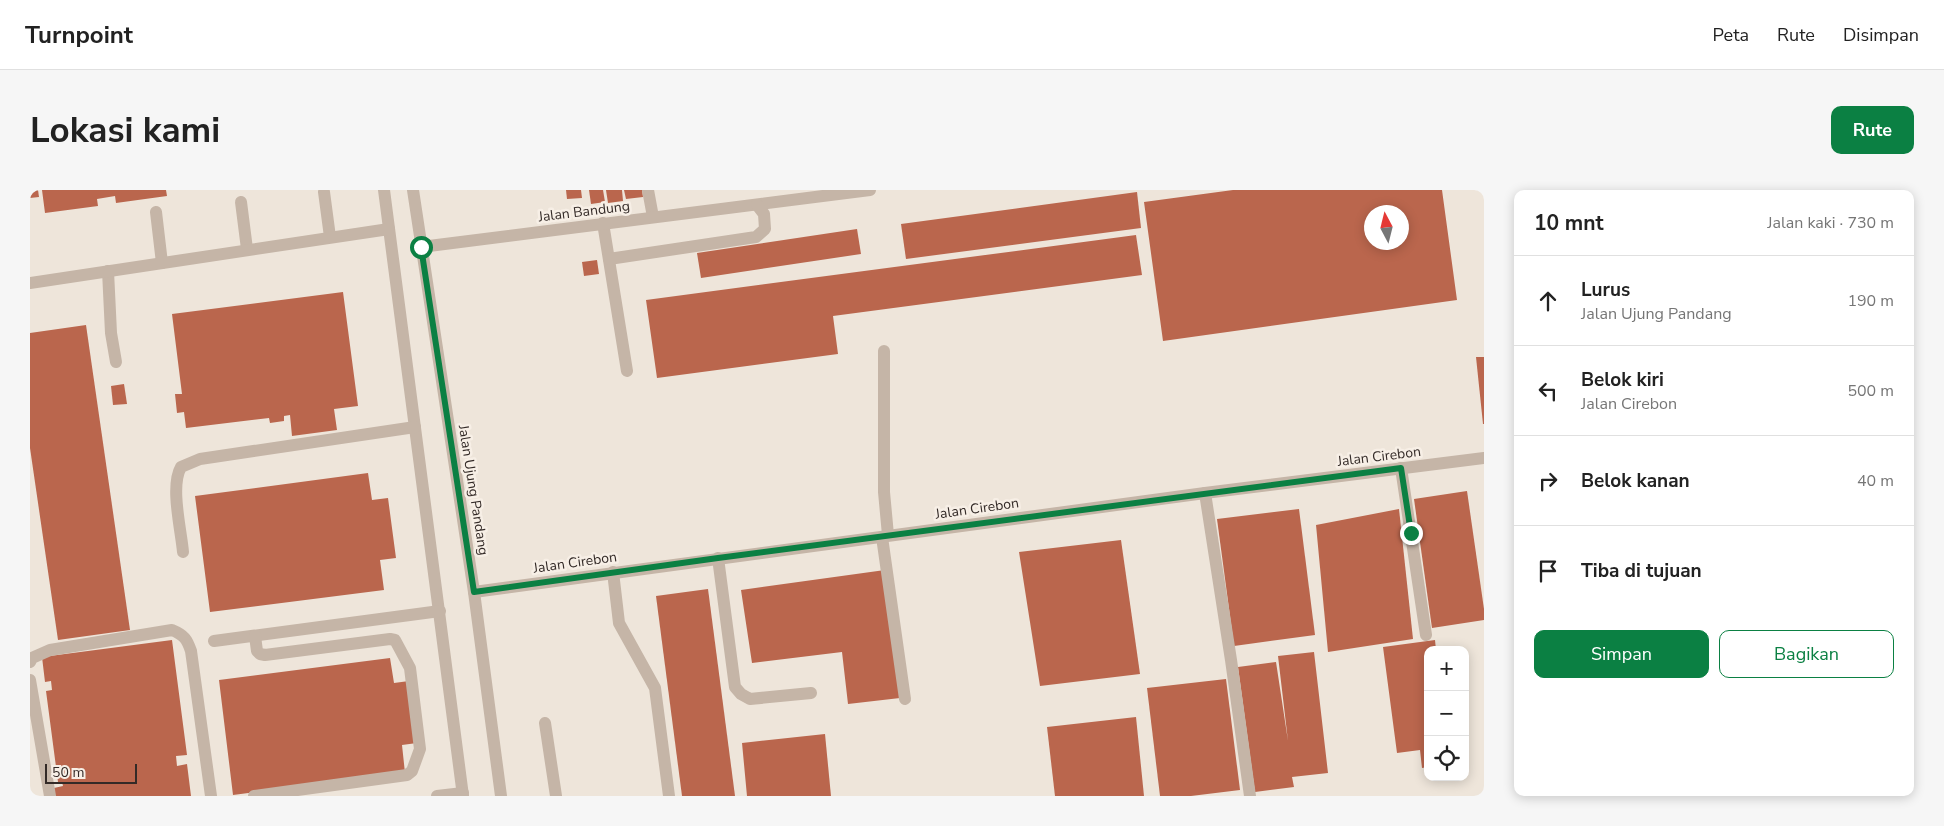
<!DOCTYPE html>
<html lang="id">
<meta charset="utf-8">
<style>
body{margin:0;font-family:"Nunito Sans",sans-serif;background:#f6f6f6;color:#222}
.controls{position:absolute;right:15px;bottom:15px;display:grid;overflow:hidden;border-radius:10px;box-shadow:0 2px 12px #0003}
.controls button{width:45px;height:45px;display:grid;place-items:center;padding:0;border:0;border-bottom:1px solid #e0e0e0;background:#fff;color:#222;font:25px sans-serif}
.compass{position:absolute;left:1334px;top:15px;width:45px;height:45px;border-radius:50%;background:#fff;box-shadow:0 2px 12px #0003;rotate:353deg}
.scale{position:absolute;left:15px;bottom:12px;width:92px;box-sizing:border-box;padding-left:5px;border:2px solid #332a27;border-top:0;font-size:14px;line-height:18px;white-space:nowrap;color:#332a27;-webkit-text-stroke:4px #f7efe6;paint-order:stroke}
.stop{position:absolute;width:15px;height:15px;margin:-11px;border:4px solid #0b8043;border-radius:50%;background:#fff}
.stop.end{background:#0b8043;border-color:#fff;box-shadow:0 1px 5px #0008}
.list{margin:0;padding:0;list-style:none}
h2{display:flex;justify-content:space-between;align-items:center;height:65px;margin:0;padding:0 20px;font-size:21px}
h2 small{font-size:16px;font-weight:400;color:#767676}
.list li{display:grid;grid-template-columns:32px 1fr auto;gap:15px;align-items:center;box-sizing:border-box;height:90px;padding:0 20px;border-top:1px solid #e0e0e0}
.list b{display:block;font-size:19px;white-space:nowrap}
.list p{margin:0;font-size:16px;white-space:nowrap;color:#767676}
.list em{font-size:16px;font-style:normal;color:#767676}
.actions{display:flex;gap:10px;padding:15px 20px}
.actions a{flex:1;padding:11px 0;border:1px solid #0b8043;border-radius:10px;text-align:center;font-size:18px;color:#0b8043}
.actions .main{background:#0b8043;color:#fff}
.icon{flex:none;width:28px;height:28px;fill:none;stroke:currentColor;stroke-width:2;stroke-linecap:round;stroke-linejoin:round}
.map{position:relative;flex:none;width:1454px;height:606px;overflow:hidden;border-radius:10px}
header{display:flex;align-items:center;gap:30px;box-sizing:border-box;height:70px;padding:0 25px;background:#fff;border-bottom:1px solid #e0e0e0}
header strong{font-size:24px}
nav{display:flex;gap:28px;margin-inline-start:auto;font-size:18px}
.intro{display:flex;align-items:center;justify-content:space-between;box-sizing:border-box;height:120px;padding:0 30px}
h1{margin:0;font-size:35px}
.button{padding:12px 22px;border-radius:10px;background:#0b8043;color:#fff;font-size:18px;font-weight:700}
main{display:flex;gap:30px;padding:0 30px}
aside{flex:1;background:#fff;border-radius:10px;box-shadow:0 2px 12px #0003}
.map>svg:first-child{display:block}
</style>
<header>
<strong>Turnpoint</strong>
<nav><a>Peta</a><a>Rute</a><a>Disimpan</a></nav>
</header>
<div class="intro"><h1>Lokasi kami</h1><a class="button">Rute</a></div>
<main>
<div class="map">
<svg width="1454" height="606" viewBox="0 0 1454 606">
<rect width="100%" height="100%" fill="#eee5da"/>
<!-- building -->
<g fill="#ba664d" fill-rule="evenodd">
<polygon points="0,0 8,0 9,7 0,8"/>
<polygon points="12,0 136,0 137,6 86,13 85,6 67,9 68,16 15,23"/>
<polygon points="536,0 551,0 552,8 537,9"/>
<polygon points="559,0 573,0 575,12 561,14"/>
<polygon points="576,0 592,0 593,11 578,13"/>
<polygon points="594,0 612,0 613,7 596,9"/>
<path d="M1203 0H1412L1427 110 1133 151 1114 12ZM1342 22H1372V52H1342Z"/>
<polygon points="1107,2 1111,38 876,69 871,34"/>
<polygon points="827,39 831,64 671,88 667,63"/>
<polygon points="1106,45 1112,85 803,126 808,164 627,188 616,110"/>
<polygon points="567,70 569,84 554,86 552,72"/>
<polygon points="313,102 328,216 304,219 307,240 262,246 260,225 254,226 254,231 240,233 239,228 156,238 154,222 147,223 145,204 152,204 142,124"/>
<polygon points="56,135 100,440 28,450 0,258 0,143"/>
<polygon points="1446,167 1454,167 1454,234 1453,234"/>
<polygon points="94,194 97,214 83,215 81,196"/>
<polygon points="338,283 342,310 358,308 366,368 350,370 354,400 180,422 165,306"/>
<polygon points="1437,301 1454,419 1454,430 1402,438 1384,309"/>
<polygon points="1269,319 1285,445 1204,456 1187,329"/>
<polygon points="1369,319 1383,449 1298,462 1286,335"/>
<polygon points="1091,350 1110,484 1010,496 989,362"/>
<polygon points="855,380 870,508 818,514 812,462 722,473 711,400"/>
<polygon points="678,399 705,606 652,606 626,406"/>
<polygon points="142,450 157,565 146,566 147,576 157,574 161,606 25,606 24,598 33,596 32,592 28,592 16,501 22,500 21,491 15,492 12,467"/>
<polygon points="1405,450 1406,460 1398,460 1398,577 1392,578 1390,560 1367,563 1353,457"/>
<polygon points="1284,462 1298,583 1262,587 1264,597 1225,602 1208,477 1246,472 1258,551 1248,466"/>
<polygon points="360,468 364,493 379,491 387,553 372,555 375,583 203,605 189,490"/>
<polygon points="1196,489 1210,600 1161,606 1130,606 1117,498"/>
<polygon points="1106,527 1114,606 1025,606 1017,537"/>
<polygon points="795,544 801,606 717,606 712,553"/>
</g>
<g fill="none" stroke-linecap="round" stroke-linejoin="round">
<!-- minor -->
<g stroke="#c5b5a7" stroke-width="12">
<polyline points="354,0 433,606"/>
<polyline points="383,0 444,402 471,606"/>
<polyline points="618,0 623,27"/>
<polyline points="294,2 300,47"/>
<polyline points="211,12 217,59"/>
<polyline points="126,22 132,73"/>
<polyline points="573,33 597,181"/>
<polyline points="391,57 840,0"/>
<polyline points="579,69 726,47 735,39 734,24 727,15"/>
<polyline points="78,81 81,143 86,172"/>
<polyline points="0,93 359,39"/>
<polyline points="854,161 854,302 858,345"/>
<polyline points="1371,278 1396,445"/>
<polyline points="1175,303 1201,470 1220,606"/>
<polyline points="852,347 875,509"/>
<path d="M153 362C151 339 140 296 151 277L170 269 385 237"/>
<polyline points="688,368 705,497 711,504 720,509 781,503"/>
<polyline points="583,382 589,433 625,498 639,606"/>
<polyline points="444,402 1175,303 1454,268"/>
<polyline points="184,451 410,421"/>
<path d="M0 472 2 468 20 460 142 440C154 445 157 449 161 461L181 606"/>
<polyline points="0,490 20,606"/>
<polyline points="515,533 526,606"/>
<polyline points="224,606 377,585 382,581 390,559 380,478 365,450 360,449 235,465 230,464 227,461 225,446"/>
<polyline points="407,606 433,603"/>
</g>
</g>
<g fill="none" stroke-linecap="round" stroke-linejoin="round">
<!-- route -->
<polyline stroke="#0b8043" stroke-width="6" points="391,57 444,402 688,368 1371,278 1381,343"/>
</g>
<g text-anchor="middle" stroke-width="5" stroke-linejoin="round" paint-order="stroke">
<!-- street labels -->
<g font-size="14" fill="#332a27" stroke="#f7efe6">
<text transform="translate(554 21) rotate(-7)" y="5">Jalan Bandung</text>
<text transform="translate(1349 266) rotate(-7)" y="5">Jalan Cirebon</text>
<text transform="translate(444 300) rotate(81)" y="5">Jalan Ujung Pandang</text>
<text transform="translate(947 318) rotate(-8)" y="5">Jalan Cirebon</text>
<text transform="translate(545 372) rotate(-8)" y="5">Jalan Cirebon</text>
</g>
</g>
</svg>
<div class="controls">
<button>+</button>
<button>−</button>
<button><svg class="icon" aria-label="locate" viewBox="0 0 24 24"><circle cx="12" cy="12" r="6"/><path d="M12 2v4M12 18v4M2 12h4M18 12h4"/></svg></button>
</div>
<svg class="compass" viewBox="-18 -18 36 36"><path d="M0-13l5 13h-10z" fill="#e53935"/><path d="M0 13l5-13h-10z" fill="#767676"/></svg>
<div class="scale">50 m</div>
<div class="stop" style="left:391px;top:57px"></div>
<div class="stop end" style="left:1381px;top:343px"></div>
</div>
<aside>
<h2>10 mnt<small>Jalan kaki · 730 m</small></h2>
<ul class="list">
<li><svg class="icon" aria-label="ahead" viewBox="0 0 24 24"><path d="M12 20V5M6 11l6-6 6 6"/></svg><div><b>Lurus</b><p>Jalan Ujung Pandang</p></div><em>190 m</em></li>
<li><svg class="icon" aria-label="left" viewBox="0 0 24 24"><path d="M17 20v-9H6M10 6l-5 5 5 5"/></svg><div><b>Belok kiri</b><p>Jalan Cirebon</p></div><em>500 m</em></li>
<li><svg class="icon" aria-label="right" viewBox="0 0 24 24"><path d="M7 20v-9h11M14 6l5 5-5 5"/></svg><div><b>Belok kanan</b></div><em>40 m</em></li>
<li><svg class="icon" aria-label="arrive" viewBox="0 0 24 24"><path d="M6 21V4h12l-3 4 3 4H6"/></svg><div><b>Tiba di tujuan</b></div></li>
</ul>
<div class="actions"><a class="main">Simpan</a><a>Bagikan</a></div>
</aside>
</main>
